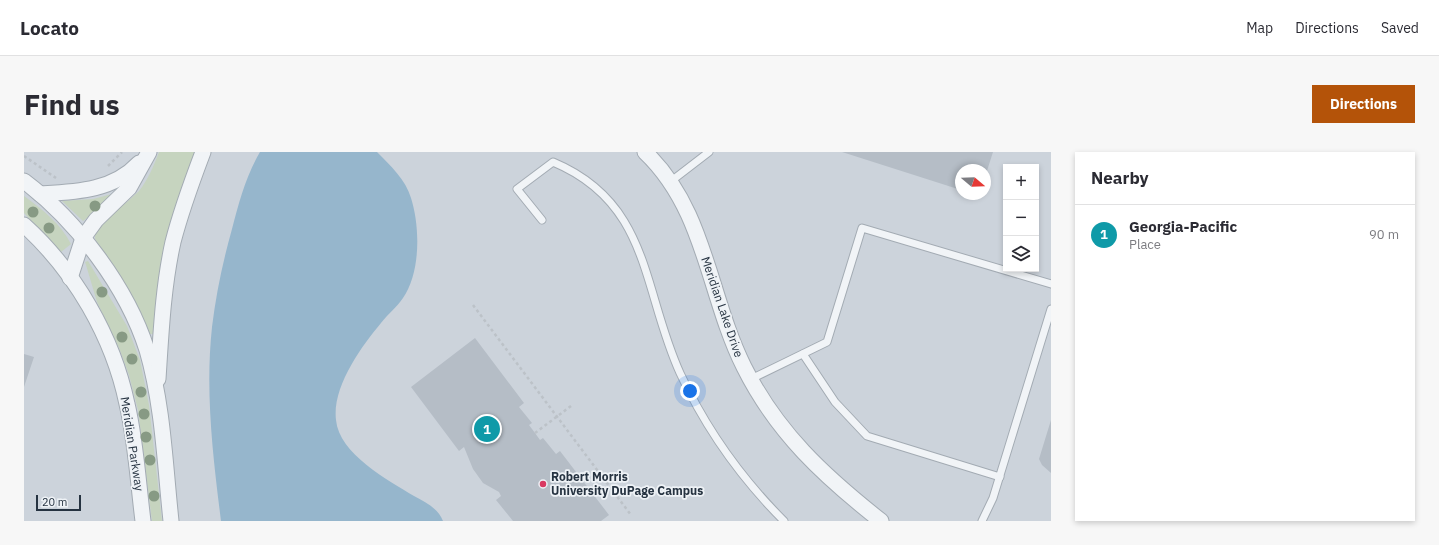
<!DOCTYPE html>
<meta charset="utf-8">
<style>
body{margin:0;font-family:"IBM Plex Sans",sans-serif;background:#f7f7f7;color:#2b2b33}
.controls{position:absolute;right:12px;top:12px;display:grid;overflow:hidden;border-radius:0px;box-shadow:0 2px 6px #0003}
.controls button{width:36px;height:36px;display:grid;place-items:center;padding:0;border:0;border-bottom:1px solid #e1e1e2;background:#fff;color:#2b2b33;font:20px sans-serif}
.compass{position:absolute;left:931px;top:12px;width:36px;height:36px;border-radius:50%;background:#fff;box-shadow:0 2px 6px #0003;rotate:109deg}
.scale{position:absolute;left:12px;bottom:10px;width:45px;box-sizing:border-box;padding-left:4px;border:2px solid #263341;border-top:0;font-size:11px;line-height:14px;white-space:nowrap;color:#263341;-webkit-text-stroke:3px #eef2f6;paint-order:stroke}
.you{position:absolute;left:666px;top:239px;width:14px;height:14px;margin:-10px;border:3px solid #fff;border-radius:50%;background:#1a73e8;box-shadow:0 0 0 6px #1a73e833}
.badge{display:grid;place-items:center;width:26px;height:26px;border-radius:50%;background:#b45309;color:#fff;font-size:13px;font-weight:700}
.pin{position:absolute;translate:-50% -50%;border:2px solid #fff;box-shadow:0 1px 4px #0006}
.list{margin:0;padding:0;list-style:none}
h2{display:flex;justify-content:space-between;align-items:center;height:52px;margin:0;padding:0 16px;font-size:17px}
h2 small{font-size:13px;font-weight:400;color:#7c7c81}
.list li{display:grid;grid-template-columns:26px 1fr auto;gap:12px;align-items:center;box-sizing:border-box;height:60px;padding:0 16px;border-top:1px solid #e1e1e2}
.list b{display:block;font-size:15px;white-space:nowrap}
.list p{margin:0;font-size:13px;white-space:nowrap;color:#7c7c81}
.list em{font-size:13px;font-style:normal;color:#7c7c81}
.icon{flex:none;width:22px;height:22px;fill:none;stroke:currentColor;stroke-width:2;stroke-linecap:round;stroke-linejoin:round}
.map{position:relative;flex:none;width:1027px;height:369px;overflow:hidden;border-radius:0px}
header{display:flex;align-items:center;gap:24px;box-sizing:border-box;height:56px;padding:0 20px;background:#fff;border-bottom:1px solid #e1e1e2}
header strong{font-size:19px}
nav{display:flex;gap:22px;margin-inline-start:auto;font-size:14px}
.intro{display:flex;align-items:center;justify-content:space-between;box-sizing:border-box;height:96px;padding:0 24px}
h1{margin:0;font-size:28px}
.button{padding:10px 18px;border-radius:0px;background:#b45309;color:#fff;font-size:14px;font-weight:700}
main{display:flex;gap:24px;padding:0 24px}
aside{flex:1;background:#fff;border-radius:0px;box-shadow:0 2px 6px #0003}
.map>svg:first-child{display:block}
</style>
<header>
<strong>Locato</strong>
<nav><a>Map</a><a>Directions</a><a>Saved</a></nav>
</header>
<div class="intro"><h1>Find us</h1><a class="button">Directions</a></div>
<main>
<div class="map">
<svg width="1027" height="369" viewBox="0 0 1027 369">
<rect width="100%" height="100%" fill="#dee4e9"/>
<!-- built -->
<path fill="#ccd3db" fill-rule="evenodd" d="M0 0H1027V369H0ZM982 15H1012V117H982ZM937 18H961V42H937Z"/>
<!-- green -->
<g fill="#c6d4bf">
<path d="M135 0H172L130 182H125L108 144 71 87V79C84 63 101 53 115 39 124 28 130 13 135 0Z"/>
<polygon points="88,42 90,45 59,69 38,49 69,47"/>
<path d="M0 44C19 58 36 71 47 92L37 100 0 61Z"/>
<polygon points="64,109 103,174 116,208 125,253 138,369 128,369 114,258 105,223 95,196 73,150 62,113 61,110"/>
</g>
<!-- water -->
<path fill="#96b6cc" d="M236 0H353C366 13 382 28 387 46 396 74 397 120 379 146 373 155 364 162 357 171 337 195 308 235 312 268 315 302 364 328 390 344 401 350 414 356 419 369H197C189 305 181 240 188 175 192 142 199 109 208 77 215 50 222 24 236 0Z"/>
<!-- building -->
<g fill="#b5bdc6">
<polygon points="818,0 969,0 961,25 961,18 937,18 937,38"/>
<polygon points="451,186 500,251 495,255 508,271 505,273 511,281 516,288 519,286 532,302 536,299 585,363 577,369 489,369 472,348 477,344 475,340 459,331 449,317 440,295 435,299 387,235"/>
<polygon points="0,202 10,205 0,235"/>
<polygon points="1027,268 1027,321 1018,313 1015,307"/>
</g>
<g fill="none" stroke-linecap="round" stroke-linejoin="round">
<defs>
<g id="lane">
<polyline points="646,30 685,0"/>
<path d="M518 68 493 37 529 10C627 51 618 138 656 221 682 277 717 326 760 369"/>
<polyline points="779,202 811,250 843,284 976,325"/>
<polyline points="727,227 803,190 838,76 1027,132"/>
<polyline points="958,369 969,346 1027,157"/>
</g>
<g id="street">
<path d="M621 0C682 58 684 143 720 215 753 281 800 324 857 369"/>
<path d="M0 29C53 69 103 135 123 198 139 253 141 313 147 369"/>
<path d="M16 42C52 40 89 39 115 11"/>
<path d="M0 73C51 119 89 185 103 252 112 290 114 330 119 369"/>
<polyline points="46,126 59,86 72,68 105,36 125,0"/>
<path d="M134 227C137 181 139 135 149 90 157 59 168 29 179 0"/>
</g>
</defs>
<!-- lane casing -->
<use href="#lane" stroke="#a3abb3" stroke-width="9"/>
<!-- street casing -->
<use href="#street" stroke="#a3abb3" stroke-width="17"/>
<!-- path -->
<g stroke="#bcc2c8" stroke-width="2.5" stroke-dasharray="3 3" stroke-linecap="butt">
<polyline points="0,4 32,26"/>
<polyline points="84,14 98,0"/>
<polyline points="449,153 607,363"/>
<polyline points="511,281 547,254"/>
</g>
<!-- lane -->
<use href="#lane" stroke="#f1f4f7" stroke-width="7"/>
<!-- street -->
<use href="#street" stroke="#f1f4f7" stroke-width="15"/>
</g>
<!-- trees -->
<g fill="#879a84">
<circle cx="71" cy="54" r="5.5"/>
<circle cx="9" cy="60" r="5.5"/>
<circle cx="25" cy="76" r="5.5"/>
<circle cx="78" cy="140" r="5.5"/>
<circle cx="98" cy="185" r="5.5"/>
<circle cx="108" cy="207" r="5.5"/>
<circle cx="117" cy="240" r="5.5"/>
<circle cx="120" cy="262" r="5.5"/>
<circle cx="122" cy="285" r="5.5"/>
<circle cx="126" cy="308" r="5.5"/>
<circle cx="130" cy="344" r="5.5"/>
</g>
<!-- markers -->
<circle fill="#d93861" stroke="#eef2f6" stroke-width="1.5" cx="519" cy="332" r="4"/>
<g text-anchor="middle" stroke-width="3.5" stroke-linejoin="round" paint-order="stroke">
<!-- street labels -->
<g font-size="12" fill="#263341" stroke="#eef2f6">
<text transform="translate(698 155) rotate(71)" y="4">Meridian Lake Drive</text>
<text transform="translate(108 292) rotate(81)" y="4">Meridian Parkway</text>
</g>
<!-- poi labels -->
<g font-size="12" font-weight="bold" fill="#263341" stroke="#eef2f6" text-anchor="start">
<text x="527" y="329">Robert Morris<tspan x="527" dy="14">University DuPage Campus</tspan></text>
</g>
</g>
</svg>
<div class="controls">
<button>+</button>
<button>−</button>
<button><svg class="icon" aria-label="layers" viewBox="0 0 24 24"><path d="M12 4l9 5-9 5-9-5zM3 14l9 5 9-5"/></svg></button>
</div>
<svg class="compass" viewBox="-18 -18 36 36"><path d="M0-13l5 13h-10z" fill="#e53935"/><path d="M0 13l5-13h-10z" fill="#7c7c81"/></svg>
<div class="scale">20 m</div>
<div class="you"></div>
<div class="pin badge" style="left:463px;top:277px;background:#0f9aa8">1</div>
</div>
<aside>
<h2>Nearby<small></small></h2>
<ul class="list">
<li><span class="badge" style="background:#0f9aa8">1</span><div><b>Georgia-Pacific</b><p>Place</p></div><em>90 m</em></li>
</ul>
</aside>
</main>
